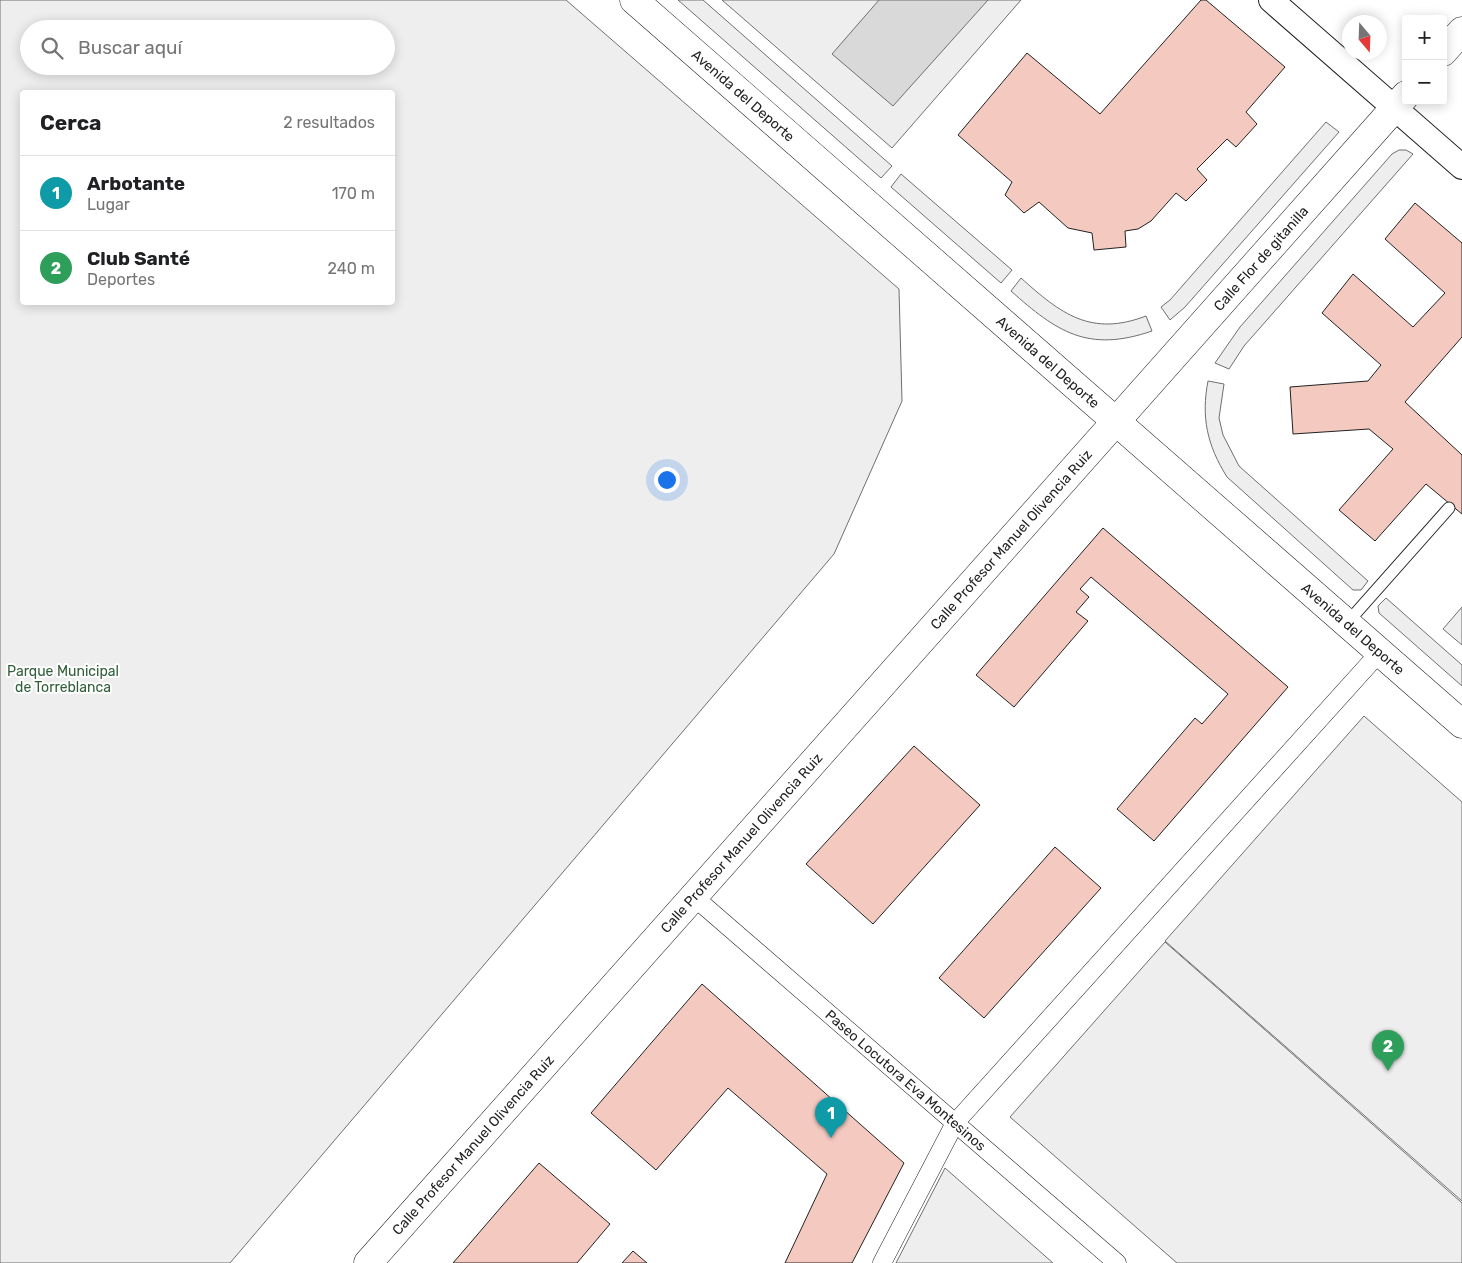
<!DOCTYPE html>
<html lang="es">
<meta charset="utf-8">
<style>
body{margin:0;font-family:Rubik,sans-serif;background:#f6f6f6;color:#202124}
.controls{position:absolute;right:15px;top:15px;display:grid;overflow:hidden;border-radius:5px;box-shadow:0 2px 12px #0003}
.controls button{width:45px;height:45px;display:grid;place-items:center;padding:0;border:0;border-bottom:1px solid #e0e0e0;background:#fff;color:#202124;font:25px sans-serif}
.compass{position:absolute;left:1342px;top:15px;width:45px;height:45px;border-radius:50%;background:#fff;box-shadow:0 2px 12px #0003;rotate:161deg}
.you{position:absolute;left:666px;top:479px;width:18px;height:18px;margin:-12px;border:4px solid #fff;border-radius:50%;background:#1a73e8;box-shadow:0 0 0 8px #1a73e833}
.badge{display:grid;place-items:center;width:32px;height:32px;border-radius:50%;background:#2563eb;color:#fff;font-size:16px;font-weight:700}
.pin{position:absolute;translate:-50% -41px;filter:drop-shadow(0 1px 2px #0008)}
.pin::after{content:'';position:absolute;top:26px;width:18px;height:15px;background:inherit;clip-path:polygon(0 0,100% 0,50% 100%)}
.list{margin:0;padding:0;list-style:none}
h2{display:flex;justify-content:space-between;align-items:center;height:65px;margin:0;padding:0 20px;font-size:21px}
h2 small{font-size:16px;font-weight:400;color:#757577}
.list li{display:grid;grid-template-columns:32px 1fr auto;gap:15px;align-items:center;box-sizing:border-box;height:75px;padding:0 20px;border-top:1px solid #e0e0e0}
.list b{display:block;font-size:19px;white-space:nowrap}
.list p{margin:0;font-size:16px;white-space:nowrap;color:#757577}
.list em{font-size:16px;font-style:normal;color:#757577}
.icon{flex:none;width:28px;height:28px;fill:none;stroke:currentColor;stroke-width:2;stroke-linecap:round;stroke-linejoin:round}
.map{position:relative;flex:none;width:1462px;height:1263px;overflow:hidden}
.search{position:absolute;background:#fff;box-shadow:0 2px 12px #0003;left:20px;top:20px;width:375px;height:55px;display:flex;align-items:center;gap:12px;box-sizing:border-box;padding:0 18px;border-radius:28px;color:#757577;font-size:19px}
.panel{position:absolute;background:#fff;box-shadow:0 2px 12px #0003;left:20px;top:90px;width:375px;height:215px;border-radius:5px}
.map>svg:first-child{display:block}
</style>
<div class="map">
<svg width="1462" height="1263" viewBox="0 0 1462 1263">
<rect width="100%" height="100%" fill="#fff"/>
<!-- green -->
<g fill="#eee" stroke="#6f6f6f" fill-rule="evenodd">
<path d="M0 0H566L899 289 902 401 834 554 230 1263H0ZM29 29H386V66H29ZM22 92H392V302H22Z"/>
<polygon points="678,0 703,0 892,166 881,178"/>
<polygon points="722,0 1021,0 892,148"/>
<polygon points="1326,122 1339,132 1185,307 1170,320 1161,307 1170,300"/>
<polygon points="1399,150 1406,150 1413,154 1244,346 1229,369 1215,363 1240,327 1392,154"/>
<polygon points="901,174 1012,270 1001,283 891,187"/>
<path d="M1021 278C1061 314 1091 337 1146 316L1152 331C1088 353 1057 332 1011 291Z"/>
<path d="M1208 381 1224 384 1219 418 1223 435 1239 466 1368 581 1361 590H1353L1227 477C1207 445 1201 417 1208 381Z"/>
<polygon points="1386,598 1462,665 1462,686 1379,613 1378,606"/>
<polygon points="1462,607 1462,645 1443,629"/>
<polygon points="1364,716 1462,802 1462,1201 1165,941"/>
<polygon points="1165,942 1462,1203 1462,1263 1177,1263 1010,1117"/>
<polygon points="945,1168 1053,1263 896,1263"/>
</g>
<!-- water -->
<polygon fill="#d9d9d9" stroke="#6f6f6f" points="879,0 988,0 893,106 832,54"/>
<!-- building -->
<g fill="#f3c9c0" stroke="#222">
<polygon points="1201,0 1206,0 1285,67 1246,112 1257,124 1236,147 1227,139 1197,169 1207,180 1186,201 1176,193 1151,221 1138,229 1125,231 1126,247 1094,250 1092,233 1068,228 1039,202 1024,213 1005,195 1012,182 958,135 1027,53 1100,114"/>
<polygon points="1415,203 1462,243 1462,337 1405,402 1462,455 1462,514 1426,484 1375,541 1339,510 1393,449 1369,429 1293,434 1290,387 1368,381 1381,365 1322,313 1353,274 1413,327 1445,293 1385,239"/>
<polygon points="1103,528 1288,687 1154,841 1117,809 1195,718 1202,724 1228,694 1091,577 1080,589 1089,597 1076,612 1088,621 1014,707 976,675"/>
<polygon points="914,746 980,805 873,924 806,864"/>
<polygon points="1055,847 1101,888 984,1018 939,978"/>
<polygon points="702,984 904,1163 852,1263 785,1263 827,1174 728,1088 656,1170 591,1113"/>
<polygon points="539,1163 610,1224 577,1263 453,1263"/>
<polygon points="633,1251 647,1263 622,1263"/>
</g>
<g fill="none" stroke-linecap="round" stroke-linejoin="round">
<defs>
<polyline id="service" points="1347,623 1449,508"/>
<g id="pedestrian">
<path id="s1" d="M694 897 1117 1263"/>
<polyline points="882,1263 955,1123 1380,652"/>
</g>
<polyline id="minor" points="1271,0 1462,167"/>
<g id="tertiary">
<path id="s2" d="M634 0 1462 724"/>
<polyline points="1443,52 1462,31"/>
<path id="s3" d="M368 1263 1406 95"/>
</g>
</defs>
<!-- service casing -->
<use href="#service" stroke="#222" stroke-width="13"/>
<!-- pedestrian casing -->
<use href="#pedestrian" stroke="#222" stroke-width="19"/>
<!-- minor casing -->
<use href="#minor" stroke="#222" stroke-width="26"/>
<!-- tertiary casing -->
<use href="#tertiary" stroke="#222" stroke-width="29"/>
<!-- service -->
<use href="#service" stroke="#fff" stroke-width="11"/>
<!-- pedestrian -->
<use href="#pedestrian" stroke="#fff" stroke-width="18"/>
<!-- minor -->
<use href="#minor" stroke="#fff" stroke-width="24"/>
<!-- tertiary -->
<use href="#tertiary" stroke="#fff" stroke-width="28"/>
</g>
<g text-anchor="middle" stroke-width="4" stroke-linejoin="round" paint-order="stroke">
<!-- street labels -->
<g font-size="14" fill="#222" stroke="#fff">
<text dy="5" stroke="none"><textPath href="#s2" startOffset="145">Avenida del Deporte</textPath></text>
<text dy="5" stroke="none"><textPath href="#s3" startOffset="1344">Calle Flor de gitanilla</textPath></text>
<text dy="5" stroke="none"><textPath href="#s2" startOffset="550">Avenida del Deporte</textPath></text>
<text dy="5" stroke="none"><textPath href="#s3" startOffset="968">Calle Profesor Manuel Olivencia Ruiz</textPath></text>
<text dy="5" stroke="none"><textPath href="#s2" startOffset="955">Avenida del Deporte</textPath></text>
<text dy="5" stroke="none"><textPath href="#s3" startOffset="562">Calle Profesor Manuel Olivencia Ruiz</textPath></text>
<text dy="5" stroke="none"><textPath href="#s1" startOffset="280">Paseo Locutora Eva Montesinos</textPath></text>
<text dy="5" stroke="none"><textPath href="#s3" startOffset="158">Calle Profesor Manuel Olivencia Ruiz</textPath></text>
</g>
<!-- park labels -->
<g font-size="14" fill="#2f5e38" stroke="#fff">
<text x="63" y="676">Parque Municipal<tspan x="63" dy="16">de Torreblanca</tspan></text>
</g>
</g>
</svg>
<div class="controls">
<button>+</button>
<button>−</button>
</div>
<svg class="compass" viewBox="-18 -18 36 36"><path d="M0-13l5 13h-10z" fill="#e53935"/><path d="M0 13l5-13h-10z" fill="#757577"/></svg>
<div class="you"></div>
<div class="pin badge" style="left:831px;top:1138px;background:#0f9aa8">1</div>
<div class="pin badge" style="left:1388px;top:1071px;background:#2e9e5b">2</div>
<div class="search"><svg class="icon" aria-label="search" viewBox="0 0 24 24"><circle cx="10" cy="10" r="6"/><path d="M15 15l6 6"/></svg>Buscar aquí</div>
<section class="panel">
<h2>Cerca<small>2 resultados</small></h2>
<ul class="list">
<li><span class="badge" style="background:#0f9aa8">1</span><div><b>Arbotante</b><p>Lugar</p></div><em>170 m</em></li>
<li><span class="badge" style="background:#2e9e5b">2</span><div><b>Club Santé</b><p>Deportes</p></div><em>240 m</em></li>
</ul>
</section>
</div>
